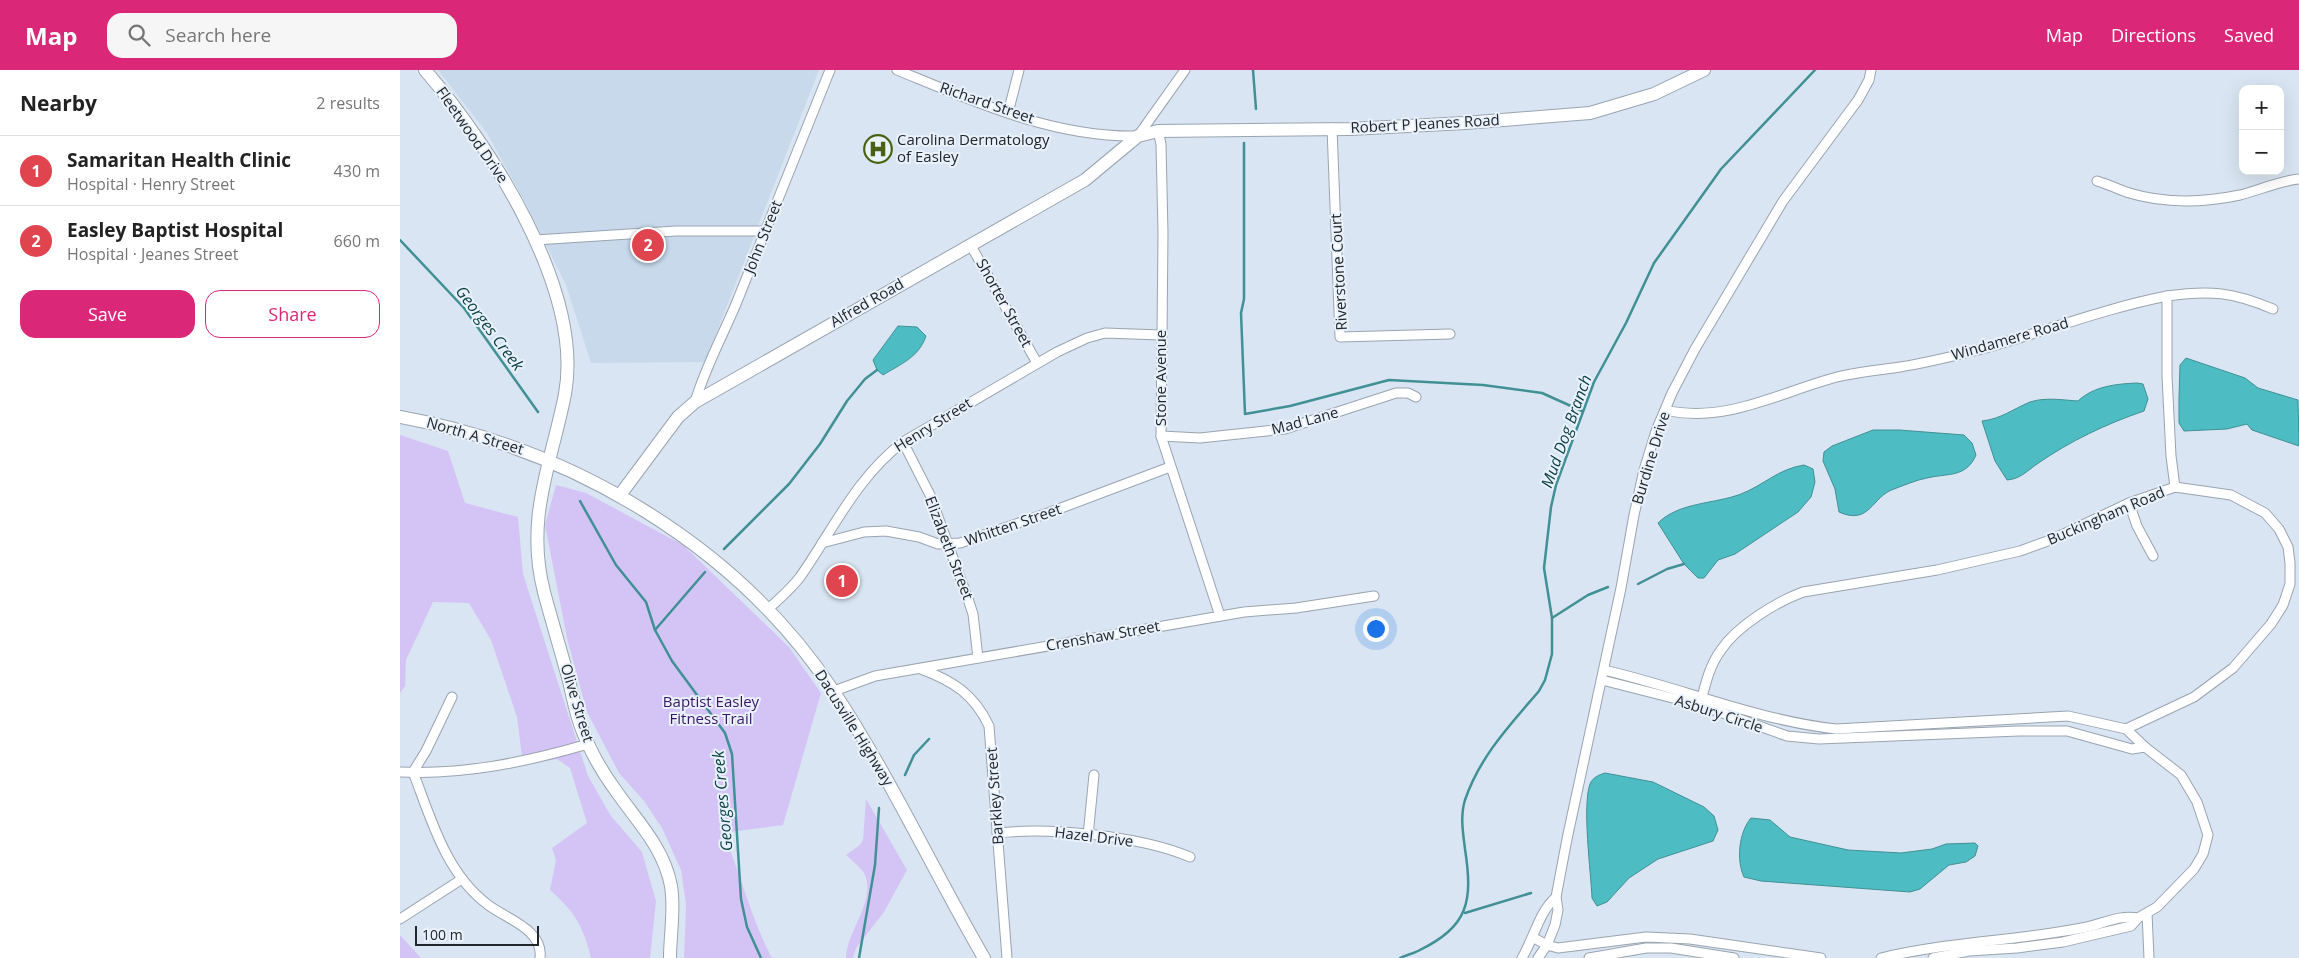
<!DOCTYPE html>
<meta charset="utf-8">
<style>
body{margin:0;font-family:"Open Sans",sans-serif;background:#f6f6f6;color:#222}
.controls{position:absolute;right:15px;top:15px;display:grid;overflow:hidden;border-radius:10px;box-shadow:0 5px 20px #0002}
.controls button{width:45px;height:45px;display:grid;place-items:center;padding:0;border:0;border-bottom:1px solid #e0e0e0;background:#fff;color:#222;font:25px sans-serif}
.scale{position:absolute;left:15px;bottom:12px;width:124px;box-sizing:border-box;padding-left:5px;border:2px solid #21262a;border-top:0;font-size:14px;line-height:18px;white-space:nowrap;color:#21262a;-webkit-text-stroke:4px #e9f2fc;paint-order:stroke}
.you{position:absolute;left:975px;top:558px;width:18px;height:18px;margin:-12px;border:4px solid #fff;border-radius:50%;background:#1a73e8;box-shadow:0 0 0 8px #1a73e833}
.badge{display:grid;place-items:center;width:32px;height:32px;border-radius:50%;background:#db2777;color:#fff;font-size:16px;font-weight:700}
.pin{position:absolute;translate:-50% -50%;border:2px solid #fff;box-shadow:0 1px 5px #0006}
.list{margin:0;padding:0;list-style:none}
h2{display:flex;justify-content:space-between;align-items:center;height:65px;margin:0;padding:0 20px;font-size:21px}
h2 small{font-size:16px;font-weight:400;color:#767676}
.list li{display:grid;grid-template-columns:32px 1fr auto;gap:15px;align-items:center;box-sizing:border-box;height:70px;padding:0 20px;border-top:1px solid #e0e0e0}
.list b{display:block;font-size:19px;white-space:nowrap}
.list p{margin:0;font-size:16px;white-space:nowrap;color:#767676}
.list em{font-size:16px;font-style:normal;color:#767676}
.actions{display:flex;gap:10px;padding:15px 20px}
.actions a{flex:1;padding:11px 0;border:1px solid #db2777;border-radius:15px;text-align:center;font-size:18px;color:#db2777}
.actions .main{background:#db2777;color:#fff}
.icon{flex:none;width:28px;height:28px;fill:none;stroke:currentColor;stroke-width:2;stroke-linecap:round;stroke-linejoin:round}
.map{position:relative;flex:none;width:1899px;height:888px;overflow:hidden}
header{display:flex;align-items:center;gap:30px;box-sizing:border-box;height:70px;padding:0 25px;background:#db2777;color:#fff}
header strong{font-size:24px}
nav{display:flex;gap:28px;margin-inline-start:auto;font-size:18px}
.search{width:350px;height:45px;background:#f6f6f6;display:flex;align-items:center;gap:12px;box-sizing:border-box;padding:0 18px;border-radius:15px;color:#767676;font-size:19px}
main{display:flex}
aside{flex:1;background:#fff}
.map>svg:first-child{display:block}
</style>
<header>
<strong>Map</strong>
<div class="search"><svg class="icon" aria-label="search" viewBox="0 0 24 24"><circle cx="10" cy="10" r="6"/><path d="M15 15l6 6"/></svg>Search here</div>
<nav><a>Map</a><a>Directions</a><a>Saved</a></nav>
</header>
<main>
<aside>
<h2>Nearby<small>2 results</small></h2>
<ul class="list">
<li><span class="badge" style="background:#e0444e">1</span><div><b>Samaritan Health Clinic</b><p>Hospital · Henry Street</p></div><em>430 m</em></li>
<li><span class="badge" style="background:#e0444e">2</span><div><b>Easley Baptist Hospital</b><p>Hospital · Jeanes Street</p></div><em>660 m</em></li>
</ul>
<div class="actions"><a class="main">Save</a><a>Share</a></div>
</aside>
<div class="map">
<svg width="1899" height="888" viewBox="0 0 1899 888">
<rect width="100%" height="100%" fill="#d9e5f2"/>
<!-- built -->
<polygon fill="#c8d9ec" points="38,0 419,0 305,292 191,293 166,215 126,134 87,63"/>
<!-- green -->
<g fill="#d4c4f6">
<path d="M0 365 48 381 65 433 118 447 123 504 188 706 211 746 242 782 256 831 250 888H191C184 857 174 841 150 820L156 790 152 778 187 753 170 698 157 689 123 695 117 647 91 570 69 533 33 532 6 590 5 616 0 623Z"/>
<path d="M156 415 186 423 283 475 389 577 421 623 383 755 323 763C341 804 351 849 372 888H284L286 834 281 800 262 758 244 731 219 703 187 642 167 568 145 455Z"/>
<path d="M466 729 507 800 484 842 456 878 453 888H446C446 863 476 831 465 805 462 798 451 790 446 785L460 775 463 770Z"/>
<polygon points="0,865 21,888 0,888"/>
</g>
<!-- water -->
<g fill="#4ebdc3" stroke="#409095">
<path d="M498 256 517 257 526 266C519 287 501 294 483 305L477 300 473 290Z"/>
<polygon points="1786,288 1845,308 1858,318 1898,330 1899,376 1852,360 1847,354 1827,359 1784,361 1779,353 1779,328 1780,295"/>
<path d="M1737 313 1743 314 1748 329 1744 341C1706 354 1670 371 1637 394 1627 401 1620 409 1607 410L1595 391 1582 351C1601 349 1613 339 1630 332 1645 327 1663 330 1678 331 1694 316 1716 314 1737 313Z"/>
<path d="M1473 360H1499L1564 365 1572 373 1576 385C1566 408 1548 403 1527 408 1516 410 1505 415 1494 419 1472 426 1470 456 1439 442L1435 419 1423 391 1424 382 1432 376Z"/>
<path d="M1404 395 1413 399 1415 412 1411 427 1398 442 1335 484 1318 490 1304 508H1298L1284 494 1258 453C1279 432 1315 434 1341 424 1364 415 1378 399 1404 395Z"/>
<path d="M1205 703 1253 712 1304 737 1314 746 1318 760 1313 771 1258 789 1229 808 1207 832 1197 836 1192 828C1191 802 1182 736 1190 714 1193 707 1199 705 1205 703Z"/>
<path d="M1351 748 1370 750 1390 767 1448 780 1501 783 1532 779 1546 774 1575 773 1578 776 1575 786 1566 792 1549 795 1520 819 1510 822 1361 811 1344 807C1336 790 1339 762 1351 748Z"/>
</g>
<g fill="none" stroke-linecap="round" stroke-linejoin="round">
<!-- stream -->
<g stroke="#409095" stroke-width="2.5">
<polyline points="853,0 856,39"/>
<polyline points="844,73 844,229 841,243 845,344 890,336 989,310 1083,315 1142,323 1182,341"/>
<polyline points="0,170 64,238 138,342"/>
<polyline points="180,431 216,495 246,532 255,560 272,591 325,663 332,684 341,829 347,857 361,888"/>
<polyline points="324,479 389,414 420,374 447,331 465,309 477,300"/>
<polyline points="1238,514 1267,499 1284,494"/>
<polyline points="1152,548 1188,525 1208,517"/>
<polyline points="255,560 305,502"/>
<polyline points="505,705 514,685 529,669"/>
<polyline points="1065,843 1131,823"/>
<polyline points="459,888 475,795 479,738"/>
<path d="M1000 888C1006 885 1012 884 1018 881 1069 856 1073 832 1065 779 1063 763 1060 746 1065 730 1080 686 1110 655 1139 621L1145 610 1152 584V548L1144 498 1151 437 1156 415 1194 312 1226 253 1254 193 1321 99 1415 0"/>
</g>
<defs>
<g id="street">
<path d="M497 0C573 31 654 68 738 66L785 0"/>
<polyline points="608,43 619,0"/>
<polyline points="932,58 940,267 1050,264"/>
<polyline points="758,61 761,74 763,163 761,366 820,546"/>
<path d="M1697 111C1707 114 1716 118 1726 122 1764 134 1802 133 1840 125 1860 120 1878 111 1899 109"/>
<polyline points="135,170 276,161 366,161"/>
<polyline points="570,174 637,293"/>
<path d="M1767 226C1810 220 1833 222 1873 239"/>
<path d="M295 332C305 298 322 267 336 234 367 156 399 78 430 0"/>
<path d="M1265 340C1326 354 1380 322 1437 307 1457 302 1479 300 1500 297 1525 293 1550 287 1574 281 1639 264 1701 239 1767 226V306L1771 386 1775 417"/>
<polyline points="761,366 800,368 885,359 996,323 1008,323 1016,327"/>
<polyline points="503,372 530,425 568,529 573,544 578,588"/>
<polyline points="1729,433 1737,456 1753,486"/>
<polyline points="422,473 464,462 486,461 519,467 538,474 560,473 648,443 770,397"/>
<path d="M367 540C378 530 391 519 400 507 433 460 456 408 503 372L657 282 687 268 705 263 761 265"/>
<path d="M521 599C553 611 574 624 589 656L607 888"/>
<path d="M1204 600C1282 618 1356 650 1436 659L1668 646 1726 659 1745 677 1781 705 1797 732 1808 765 1803 784 1794 799 1757 837 1738 848 1731 856 1663 872 1617 878 1569 881 1533 888"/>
<polyline points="1202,610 1300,635 1387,666 1419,669 1619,661 1667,661 1732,679 1745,677"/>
<polyline points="434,621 475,606 844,542 896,538 974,526"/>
<path d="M52 627 26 681 13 702C31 748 45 802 87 834 104 848 144 859 140 888"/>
<path d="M1300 635C1305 616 1309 596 1321 580 1337 556 1376 532 1403 522L1537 500 1620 481 1653 469 1729 433 1775 417 1831 425 1865 443 1879 459 1888 477 1890 493V514L1883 535 1871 554 1833 598 1794 627 1726 659"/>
<path d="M0 702C65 705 126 692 188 674"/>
<path d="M597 763C651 757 740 766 790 787"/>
<polyline points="688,766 694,705"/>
<polyline points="1747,843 1749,888"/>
<polyline points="0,849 62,809"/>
<polyline points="1134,868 1147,875 1158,878 1246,867 1290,869 1421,888"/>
<path d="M1122 888C1134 868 1139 842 1156 827"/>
<polyline points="1138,888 1147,875 1155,855 1158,840 1156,827 1167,769 1221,518 1234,445 1244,400 1256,361 1272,323 1295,279 1383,131 1458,30 1469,10 1471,0"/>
<polyline points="1189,888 1246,878 1271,878 1334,888"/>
<path d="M1481 888C1547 872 1615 871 1682 858 1701 855 1719 844 1738 848"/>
</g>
<g id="secondary">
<path d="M25 0C90 76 184 220 165 324 151 395 125 448 144 522 152 552 161 581 169 611 173 628 176 646 183 662 191 683 203 703 216 721 237 751 264 778 271 816 275 840 270 864 270 888"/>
<path d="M0 347C171 378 337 475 434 622 490 707 533 800 584 888"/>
<polyline points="220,425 278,347 295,332 685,110 738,66 758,61 950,59 1065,53 1190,43 1254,24 1304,0"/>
</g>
</defs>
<!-- street casing -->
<use href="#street" stroke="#99a4b0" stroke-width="11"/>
<!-- secondary casing -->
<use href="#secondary" stroke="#99a4b0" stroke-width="14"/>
<!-- street -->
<use href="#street" stroke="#fff" stroke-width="9"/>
<!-- secondary -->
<use href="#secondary" stroke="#fff" stroke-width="12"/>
</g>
<!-- icons -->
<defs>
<symbol id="hospital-ring" viewBox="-11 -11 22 22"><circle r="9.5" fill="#e9f2fc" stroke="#486211" stroke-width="1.5"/><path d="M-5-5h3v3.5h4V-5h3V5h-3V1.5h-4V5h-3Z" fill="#486211"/></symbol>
</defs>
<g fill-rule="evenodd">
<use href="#hospital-ring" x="462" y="63" width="32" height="32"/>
</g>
<g text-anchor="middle" stroke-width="4" stroke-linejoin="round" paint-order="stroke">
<!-- street labels -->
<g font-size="15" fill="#21262a" stroke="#e9f2fc">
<text transform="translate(587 33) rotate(19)" y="5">Richard Street</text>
<text transform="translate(1025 54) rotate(-3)" y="5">Robert P Jeanes Road</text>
<text transform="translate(72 65) rotate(55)" y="5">Fleetwood Drive</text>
<text transform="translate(363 167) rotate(-68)" y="5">John Street</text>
<text transform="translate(939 202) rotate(-93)" y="5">Riverstone Court</text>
<text transform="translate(467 233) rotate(-30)" y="5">Alfred Road</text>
<text transform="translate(604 233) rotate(61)" y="5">Shorter Street</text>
<text transform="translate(1610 269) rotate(-16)" y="5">Windamere Road</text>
<text transform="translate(761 308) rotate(-90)" y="5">Stone Avenue</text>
<text transform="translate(905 351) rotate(-15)" y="5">Mad Lane</text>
<text transform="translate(533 355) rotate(-32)" y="5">Henry Street</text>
<text transform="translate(75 366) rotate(16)" y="5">North A Street</text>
<text transform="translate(1251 388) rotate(-73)" y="5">Burdine Drive</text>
<text transform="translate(1706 446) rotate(-23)" y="5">Buckingham Road</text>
<text transform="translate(613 455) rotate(-19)" y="5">Whitten Street</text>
<text transform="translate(549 478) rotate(69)" y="5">Elizabeth Street</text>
<text transform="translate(703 566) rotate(-10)" y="5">Crenshaw Street</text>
<text transform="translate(177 633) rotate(73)" y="5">Olive Street</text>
<text transform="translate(1319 644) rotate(18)" y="5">Asbury Circle</text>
<text transform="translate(454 658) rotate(58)" y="5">Dacusville Highway</text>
<text transform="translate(595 726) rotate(-94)" y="5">Barkley Street</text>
<text transform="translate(694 767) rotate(7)" y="5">Hazel Drive</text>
</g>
<!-- poi labels -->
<g font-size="15" fill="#21262a" stroke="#e9f2fc" text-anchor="start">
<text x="497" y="75">Carolina Dermatology<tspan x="497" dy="17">of Easley</tspan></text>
</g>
<!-- park labels -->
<g font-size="15" fill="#3a1565" stroke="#e9f2fc">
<text x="311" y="637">Baptist Easley<tspan x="311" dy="17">Fitness Trail</tspan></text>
</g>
<!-- water labels -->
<g font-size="16" font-style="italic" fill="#0d4143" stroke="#e9f2fc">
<text transform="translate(90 258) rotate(53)" y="6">Georges Creek</text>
<text transform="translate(1166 361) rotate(-70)" y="6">Mud Dog Branch</text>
<text transform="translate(322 731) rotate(-95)" y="6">Georges Creek</text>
</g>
</g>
</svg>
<div class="controls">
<button>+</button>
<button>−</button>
</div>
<div class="scale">100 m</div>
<div class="you"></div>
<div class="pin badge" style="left:442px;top:511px;background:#e0444e">1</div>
<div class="pin badge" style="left:248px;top:175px;background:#e0444e">2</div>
</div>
</main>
